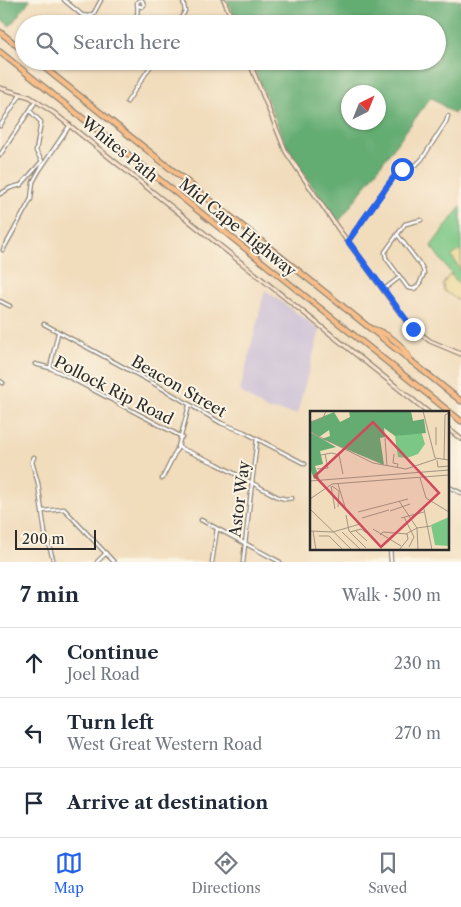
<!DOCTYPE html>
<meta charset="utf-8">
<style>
body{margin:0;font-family:"Libre Caslon Text",serif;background:#f2f2f3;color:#1f2937}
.compass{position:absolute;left:341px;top:85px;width:45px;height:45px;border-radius:50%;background:#fff;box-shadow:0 1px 4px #0004;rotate:43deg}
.scale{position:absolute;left:15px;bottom:12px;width:81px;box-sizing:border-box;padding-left:5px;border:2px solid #2b2b2b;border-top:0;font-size:14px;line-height:18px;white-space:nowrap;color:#2b2b2b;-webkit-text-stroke:4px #fcf5e5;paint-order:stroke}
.stop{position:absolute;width:15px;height:15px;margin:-11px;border:4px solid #2563eb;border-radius:50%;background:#fff}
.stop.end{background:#2563eb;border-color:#fff;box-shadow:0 1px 5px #0008}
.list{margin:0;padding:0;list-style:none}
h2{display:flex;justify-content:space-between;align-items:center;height:65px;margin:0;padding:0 20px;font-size:21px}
h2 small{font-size:16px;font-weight:400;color:#747a83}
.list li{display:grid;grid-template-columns:32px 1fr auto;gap:15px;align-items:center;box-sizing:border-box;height:70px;padding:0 20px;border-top:1px solid #e0e1e3}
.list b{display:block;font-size:19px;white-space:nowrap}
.list p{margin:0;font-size:16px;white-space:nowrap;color:#747a83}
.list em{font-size:16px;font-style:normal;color:#747a83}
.icon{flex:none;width:28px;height:28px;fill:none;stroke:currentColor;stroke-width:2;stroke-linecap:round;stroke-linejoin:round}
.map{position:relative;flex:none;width:461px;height:562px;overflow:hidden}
.search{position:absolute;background:#fff;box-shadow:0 1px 4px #0004;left:15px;right:15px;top:15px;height:55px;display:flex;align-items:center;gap:12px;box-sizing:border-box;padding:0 18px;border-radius:28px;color:#747a83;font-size:19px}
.sheet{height:275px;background:#fff}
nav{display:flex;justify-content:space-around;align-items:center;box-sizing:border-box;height:70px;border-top:1px solid #e0e1e3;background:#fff;font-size:14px;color:#747a83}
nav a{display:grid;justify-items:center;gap:2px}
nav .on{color:#2563eb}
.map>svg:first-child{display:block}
</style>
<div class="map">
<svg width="461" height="562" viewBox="0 0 461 562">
<rect width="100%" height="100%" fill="#fcf5e5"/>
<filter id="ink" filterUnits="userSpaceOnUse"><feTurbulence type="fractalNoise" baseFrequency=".02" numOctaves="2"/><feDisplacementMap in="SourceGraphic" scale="10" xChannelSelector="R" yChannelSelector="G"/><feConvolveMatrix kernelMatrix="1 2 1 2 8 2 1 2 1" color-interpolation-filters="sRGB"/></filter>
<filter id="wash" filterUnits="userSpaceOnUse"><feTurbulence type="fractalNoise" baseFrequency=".0096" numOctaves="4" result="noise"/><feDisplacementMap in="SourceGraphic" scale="20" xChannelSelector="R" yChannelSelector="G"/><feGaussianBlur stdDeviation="1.12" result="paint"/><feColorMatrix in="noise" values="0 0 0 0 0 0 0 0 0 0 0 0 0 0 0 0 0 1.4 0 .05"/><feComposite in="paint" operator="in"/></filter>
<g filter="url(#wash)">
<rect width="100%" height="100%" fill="#f1dcbc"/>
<!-- industrial -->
<polygon fill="#cbbfd5" points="265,290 320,330 297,414 265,409 240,391"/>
<!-- green -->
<polygon fill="#7bc785" stroke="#537958" points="461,206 461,287 431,246"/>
<!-- forest -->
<g fill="#64ac72" stroke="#486c4e" fill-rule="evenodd">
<polygon points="0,0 30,0 10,26 0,18"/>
<path d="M227 0H461V104L454 114 431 97 338 223 290 154 251 61H437V24H237ZM348 92H378V122H348Z"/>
</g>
<!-- sand -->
<g fill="#eeda9e" stroke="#8c8264">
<polygon points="461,250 461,274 459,267 452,256"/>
<polygon points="450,274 461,286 461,302 444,291 443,284"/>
</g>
</g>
<g filter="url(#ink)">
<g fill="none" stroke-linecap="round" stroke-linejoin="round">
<defs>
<g id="street">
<polyline points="64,0 82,15 89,16 94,13 101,0"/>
<polyline points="139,6 142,7 144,5 142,0"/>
<polyline points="91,16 103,24"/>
<path d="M134 24C138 17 138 9 137 2L140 0"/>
<polyline points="178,24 185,11 183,0"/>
<polyline points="145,61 152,64"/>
<polyline points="127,102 154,61"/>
<polyline points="0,126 21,94"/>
<polyline points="0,155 36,101"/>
<polyline points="0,194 10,188 21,185 42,161 36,151 41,122 30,111"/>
<polyline points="397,234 422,267 424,273 419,285 414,289 408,288 400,277"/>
<polyline points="348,241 397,172 417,164 422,159 446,122 448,116"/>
<polyline points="3,250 31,199 33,182 39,171 70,125"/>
<polyline points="383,290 400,277 386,258 385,252 405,224 421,220"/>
<polyline points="0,301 10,306"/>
<polyline points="44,324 153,383 221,423 244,432 305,464"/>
<polyline points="35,364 50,368 61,373 182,437"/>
<polyline points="50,368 58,333"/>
<polyline points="0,381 3,383"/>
<polyline points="178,447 217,464 278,497 286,499 292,498"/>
<polyline points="34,457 32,462 38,483 45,533 54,562"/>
<polyline points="162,479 178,447 189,406"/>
<polyline points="447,486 461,493"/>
<polyline points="43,511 64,509 114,562"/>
<polyline points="201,520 280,562"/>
<polyline points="390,548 391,562"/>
<polyline points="97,562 106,553"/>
<polyline points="212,562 217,529"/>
<polyline points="243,562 257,439"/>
</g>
<g id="secondary">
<polyline points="224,0 234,24"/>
<polyline points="249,61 286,152 337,227 409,325 430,341 461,354"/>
<polyline points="0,88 30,97 54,113 428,412"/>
<polyline points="447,428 461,439"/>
</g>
<g id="highway">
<polyline points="0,32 24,51"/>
<polyline points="0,52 461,421"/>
<polyline points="36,61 461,401"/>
<path d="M373 329C387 333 403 345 409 358"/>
</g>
</defs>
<!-- street casing -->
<use href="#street" stroke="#8e8474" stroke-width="5"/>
<!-- secondary casing -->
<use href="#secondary" stroke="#8e8474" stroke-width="5.5"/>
<!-- highway casing -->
<use href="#highway" stroke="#8e8474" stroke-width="7"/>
<!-- street -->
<use href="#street" stroke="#fff" stroke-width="2.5"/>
<!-- secondary -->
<use href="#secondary" stroke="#fce5cf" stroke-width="3"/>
<!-- highway -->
<use href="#highway" stroke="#f8bd88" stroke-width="4.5"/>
</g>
</g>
<g fill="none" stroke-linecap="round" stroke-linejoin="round" filter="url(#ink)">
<!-- route -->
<polyline stroke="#2563eb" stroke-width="6" points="402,169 393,178 348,241 413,329"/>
</g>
<g text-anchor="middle" stroke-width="4" stroke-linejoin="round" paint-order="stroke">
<!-- street labels -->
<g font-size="16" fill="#2b2b2b" stroke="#fcf5e5">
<text transform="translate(120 149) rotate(39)" y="6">Whites Path</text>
<text transform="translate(238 227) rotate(39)" y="6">Mid Cape Highway</text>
<text transform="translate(179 386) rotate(30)" y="6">Beacon Street</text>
<text transform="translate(114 390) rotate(27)" y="6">Pollock Rip Road</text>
<text transform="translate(239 499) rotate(-83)" y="6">Astor Way</text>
</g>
</g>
<!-- overview -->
<g transform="translate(310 411)">
<rect width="139" height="139" fill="#f1dcbc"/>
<path d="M111 20 115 33 108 43 97 47 88 46 85 25ZM139 106V135L125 134 121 114Z" fill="#7bc785"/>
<path d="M39 0H101L103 10 114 8 116 22 85 25 74 17 75 26 70 27 74 54 12 28 20 25 19 19 9 26 0 20V11L24 1 30 11 40 6ZM0 21 26 36 10 40 13 53 5 55 9 67 4 68 0 57Z" fill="#64ac72"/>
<path fill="none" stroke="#a29582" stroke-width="1" d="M113 0 125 47 139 49M0 11 13 7 16 0M126 16V34M0 21 63 52 96 58 126 48M75 27 77 55M84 43 83 52 88 53 87 57M11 44 22 42 29 44 33 63M134 48 135 4 139 2M127 49 128 56 139 55M7 58 18 57 15 43M110 67 116 87 139 101M0 70 139 59M28 73 35 96M21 75 25 98M22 75 29 80 28 96M0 88 22 73 139 64M89 90 107 117 108 139M0 98 42 139M114 98 122 139M80 100 100 93M48 101 98 88M36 104 39 120 56 137M94 106 104 126 99 136M52 107 79 99M91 107 114 101M63 118 91 135M45 119 57 130M0 120 23 121M3 120 6 139M23 121 50 113M32 121 51 139M40 121 51 118 61 125M96 123 107 117 121 115M70 124 73 121 97 123 98 128 89 139M9 125H19L33 139"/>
<path fill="#d1495b" fill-opacity="0.15" stroke="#d1495b" stroke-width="2.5" d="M63 11 129 82 71 136 5 65Z"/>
<rect width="139" height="139" fill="none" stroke="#2b2b2b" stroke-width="2.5"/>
</g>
</svg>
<svg class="compass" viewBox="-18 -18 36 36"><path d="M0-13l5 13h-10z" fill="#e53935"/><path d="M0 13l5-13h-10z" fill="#747a83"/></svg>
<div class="scale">200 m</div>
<div class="stop" style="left:402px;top:169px"></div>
<div class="stop end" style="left:413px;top:329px"></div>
<div class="search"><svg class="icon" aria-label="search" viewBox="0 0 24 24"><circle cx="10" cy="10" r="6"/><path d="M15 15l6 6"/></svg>Search here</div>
</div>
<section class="sheet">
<h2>7 min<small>Walk · 500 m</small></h2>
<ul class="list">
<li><svg class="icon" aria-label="ahead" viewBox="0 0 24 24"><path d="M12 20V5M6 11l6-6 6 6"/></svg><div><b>Continue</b><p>Joel Road</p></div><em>230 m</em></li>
<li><svg class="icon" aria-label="left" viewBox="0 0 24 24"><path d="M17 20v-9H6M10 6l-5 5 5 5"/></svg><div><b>Turn left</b><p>West Great Western Road</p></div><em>270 m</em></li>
<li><svg class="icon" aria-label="arrive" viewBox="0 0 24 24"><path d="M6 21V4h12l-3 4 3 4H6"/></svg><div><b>Arrive at destination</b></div></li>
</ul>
</section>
<nav>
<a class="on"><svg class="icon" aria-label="map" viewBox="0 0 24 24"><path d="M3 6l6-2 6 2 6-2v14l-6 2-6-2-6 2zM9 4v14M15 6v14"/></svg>Map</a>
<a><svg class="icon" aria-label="directions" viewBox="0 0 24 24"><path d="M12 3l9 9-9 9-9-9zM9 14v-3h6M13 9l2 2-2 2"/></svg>Directions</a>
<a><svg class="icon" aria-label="saved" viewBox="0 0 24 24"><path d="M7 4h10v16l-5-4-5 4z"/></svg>Saved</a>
</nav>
